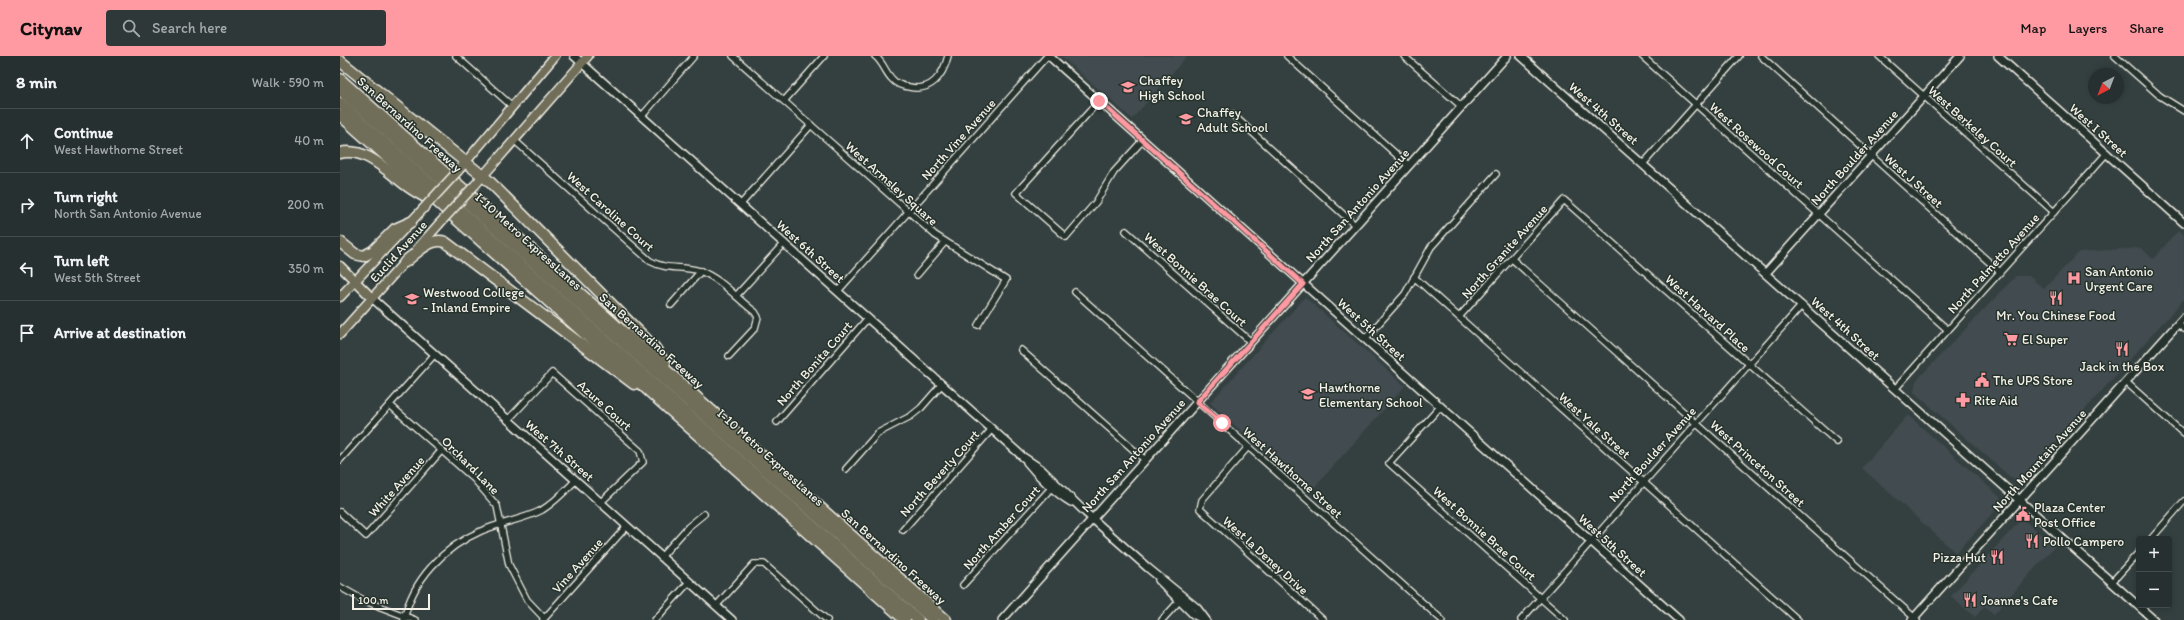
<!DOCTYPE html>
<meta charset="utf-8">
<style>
body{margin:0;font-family:Itim,sans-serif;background:#2f3838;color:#f1f3f6}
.controls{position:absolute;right:12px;bottom:12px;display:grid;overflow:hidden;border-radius:4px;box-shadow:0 2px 6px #0003}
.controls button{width:36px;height:36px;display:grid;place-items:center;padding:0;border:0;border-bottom:1px solid #434b4c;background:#273030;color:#f1f3f6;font:20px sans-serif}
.compass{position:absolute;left:1748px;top:12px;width:36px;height:36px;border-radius:50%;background:#273030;box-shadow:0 2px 6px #0003;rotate:222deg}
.scale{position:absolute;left:12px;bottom:10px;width:78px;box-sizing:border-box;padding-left:4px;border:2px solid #f4f1e8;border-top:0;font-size:11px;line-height:14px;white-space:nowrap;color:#f4f1e8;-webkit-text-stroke:3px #26332d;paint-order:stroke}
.stop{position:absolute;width:12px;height:12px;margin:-9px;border:3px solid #ff9aa2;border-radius:50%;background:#fff}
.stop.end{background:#ff9aa2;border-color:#fff;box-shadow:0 1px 4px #0008}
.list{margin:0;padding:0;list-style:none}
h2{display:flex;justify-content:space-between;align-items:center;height:52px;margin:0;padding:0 16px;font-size:17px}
h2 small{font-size:13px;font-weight:400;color:#a4a9ab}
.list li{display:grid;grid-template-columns:26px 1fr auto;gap:12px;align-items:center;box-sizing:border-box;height:64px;padding:0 16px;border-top:1px solid #434b4c}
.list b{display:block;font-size:15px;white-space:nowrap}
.list p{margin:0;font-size:13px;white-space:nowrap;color:#a4a9ab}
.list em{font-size:13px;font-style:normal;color:#a4a9ab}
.icon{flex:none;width:22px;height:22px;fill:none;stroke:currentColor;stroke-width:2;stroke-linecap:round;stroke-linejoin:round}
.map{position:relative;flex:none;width:1844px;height:564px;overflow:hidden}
header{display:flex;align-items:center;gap:24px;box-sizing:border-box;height:56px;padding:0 20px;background:#ff9aa2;color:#111}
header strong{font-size:19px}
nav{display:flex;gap:22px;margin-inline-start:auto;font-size:14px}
.search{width:280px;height:36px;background:#2f3838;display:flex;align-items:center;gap:10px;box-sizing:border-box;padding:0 14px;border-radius:4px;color:#a4a9ab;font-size:15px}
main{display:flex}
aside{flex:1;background:#273030}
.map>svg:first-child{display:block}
</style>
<header>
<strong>Citynav</strong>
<div class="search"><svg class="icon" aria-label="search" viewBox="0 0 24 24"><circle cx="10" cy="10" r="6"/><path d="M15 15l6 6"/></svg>Search here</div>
<nav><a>Map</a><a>Layers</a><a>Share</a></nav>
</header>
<main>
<aside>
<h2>8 min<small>Walk · 590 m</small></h2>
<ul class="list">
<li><svg class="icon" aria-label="ahead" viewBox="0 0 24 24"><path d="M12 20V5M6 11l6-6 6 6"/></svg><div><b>Continue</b><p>West Hawthorne Street</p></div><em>40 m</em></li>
<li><svg class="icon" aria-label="right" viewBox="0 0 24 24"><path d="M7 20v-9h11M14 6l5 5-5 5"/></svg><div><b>Turn right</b><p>North San Antonio Avenue</p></div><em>200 m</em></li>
<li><svg class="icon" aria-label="left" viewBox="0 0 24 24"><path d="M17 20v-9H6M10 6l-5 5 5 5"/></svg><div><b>Turn left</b><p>West 5th Street</p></div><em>350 m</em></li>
<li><svg class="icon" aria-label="arrive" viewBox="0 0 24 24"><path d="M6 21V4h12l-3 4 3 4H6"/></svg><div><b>Arrive at destination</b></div></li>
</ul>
</aside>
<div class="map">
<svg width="1844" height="564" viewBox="0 0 1844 564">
<rect width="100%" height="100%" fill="#344040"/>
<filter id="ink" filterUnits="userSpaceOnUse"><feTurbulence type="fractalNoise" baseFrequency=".025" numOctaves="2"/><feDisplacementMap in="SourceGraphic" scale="8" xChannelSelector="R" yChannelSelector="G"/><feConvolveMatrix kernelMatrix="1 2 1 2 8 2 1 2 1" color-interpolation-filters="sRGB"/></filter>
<g filter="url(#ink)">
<!-- built -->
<g fill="#424c50">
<polygon points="721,0 847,0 792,63"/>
<polygon points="1839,174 1844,179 1844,243 1680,426 1676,426 1574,336 1576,325 1676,220 1689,220 1704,233 1739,196 1801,192 1813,203"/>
<polygon points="965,241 1065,330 970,436 870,347"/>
<polygon points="1568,359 1660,441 1660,449 1616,497 1522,412"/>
<polygon points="1679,466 1686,466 1715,490 1654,558 1645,550 1635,561 1611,540"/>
</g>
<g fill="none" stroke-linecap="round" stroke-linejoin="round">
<defs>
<g id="street">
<polyline points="116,0 173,51"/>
<polyline points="393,0 595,179 666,224 638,269"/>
<path d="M535 0C543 6 545 16 552 23 556 28 562 30 569 31 591 36 603 20 608 0"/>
<polyline points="947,0 1068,109"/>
<polyline points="1064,0 1121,50"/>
<polyline points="1302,0 1608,274"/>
<polyline points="1421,0 1660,216"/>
<polyline points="1539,0 1714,156"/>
<polyline points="1775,0 1820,40 1844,55"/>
<polyline points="444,45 484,0"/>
<polyline points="759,45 676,137 726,181 756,146 774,116 803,84"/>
<polyline points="893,59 1015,169"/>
<polyline points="302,60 354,0"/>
<path d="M174 84 310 205C328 215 342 209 360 215 382 223 397 243 415 256L418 261 415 272 389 300"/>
<polyline points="1303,108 1399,0"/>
<polyline points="401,148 471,69"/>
<polyline points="786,175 911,286"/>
<polyline points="1172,203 1577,564"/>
<polyline points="577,219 605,186"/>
<polyline points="1074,221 1458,564"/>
<polyline points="498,235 707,0"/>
<polyline points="735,236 1102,564"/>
<polyline points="396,240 444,187"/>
<polyline points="331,249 361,215"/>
<polyline points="1119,261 1224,144 1497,386"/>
<polyline points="1838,268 1844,273"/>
<polyline points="1025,283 1065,238 1091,191 1156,118"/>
<polyline points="681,294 805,404"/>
<polyline points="1786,326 1844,378"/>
<polyline points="1555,333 1767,97"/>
<polyline points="50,349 134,423 157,450 169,509 187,544 204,562"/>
<polyline points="1100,351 1049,407 1225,564"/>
<polyline points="168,364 212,317 300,395 303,406 261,446"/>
<polyline points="437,366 528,262"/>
<polyline points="908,391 862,444 860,453 983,564"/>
<polyline points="0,404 95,298"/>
<polyline points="506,413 538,377 571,360 581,352 602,328"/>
<polyline points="0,456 26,480 102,394"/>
<polyline points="563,474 652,373"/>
<polyline points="1811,483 1844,445"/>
<polyline points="321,501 348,471 364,458"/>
<polyline points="1772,526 1799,496"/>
<polyline points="623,529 713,430"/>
<polyline points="0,531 25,545 75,564"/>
<polyline points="376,550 414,508 424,508 487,564"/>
<path d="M64 564C72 524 104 491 141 475 161 466 183 464 202 454 215 446 226 434 236 424"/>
<polyline points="203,564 287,470"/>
<polyline points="315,564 349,526"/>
<polyline points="822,564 842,542"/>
<polyline points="1181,564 1462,249"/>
</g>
<g id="secondary">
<polyline points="234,0 683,401 701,413 746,457 808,512 857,552 866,564"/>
<polyline points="709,0 1339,564"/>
<polyline points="1181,0 1814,564"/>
<polyline points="1658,0 1844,167"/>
<polyline points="1426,217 1620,0"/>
<polyline points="32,242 392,564"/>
<path d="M687 406C698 420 716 437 731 446"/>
<polyline points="819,524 853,558 863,563"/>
<polyline points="662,564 1167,0"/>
<polyline points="1572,564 1844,261"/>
</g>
<g id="primary">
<polyline points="118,115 215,0"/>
<polyline points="135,129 248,0"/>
<polyline points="77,193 99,168"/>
<polyline points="0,210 32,242"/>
<polyline points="0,241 82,154"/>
<polyline points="0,278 69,201"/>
</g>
<g id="highway">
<polyline points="0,5 149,125 314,291 325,307"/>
<polyline points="0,23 606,564"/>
<polyline points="0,34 593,564"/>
<polyline points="0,47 578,564"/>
<polyline points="0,59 565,564"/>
<path d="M0 97C26 91 47 115 66 129 72 134 80 138 87 142"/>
<polyline points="0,186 15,198 24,200 33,195 55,173 71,166"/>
<path d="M65 206C75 198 91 181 105 186L294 328"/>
</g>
</defs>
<!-- street casing -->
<use href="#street" stroke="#f4f1e8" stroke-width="8"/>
<!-- secondary casing -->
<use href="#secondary" stroke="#f4f1e8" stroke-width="10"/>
<!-- primary casing -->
<use href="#primary" stroke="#f4f1e8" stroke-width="11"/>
<!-- highway casing -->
<use href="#highway" stroke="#f4f1e8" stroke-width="13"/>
<!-- street -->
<use href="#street" stroke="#26332d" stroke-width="5.5"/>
<!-- secondary -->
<use href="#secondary" stroke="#26332d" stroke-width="7"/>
<!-- primary -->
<use href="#primary" stroke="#706e59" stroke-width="8"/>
<!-- highway -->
<use href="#highway" stroke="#706e59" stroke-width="10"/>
<defs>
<g id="primary-bridge">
<polyline points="82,154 118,115"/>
<polyline points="99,168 135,129"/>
</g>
</defs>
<!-- primary-bridge casing -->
<use href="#primary-bridge" stroke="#f4f1e8" stroke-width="11" stroke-linecap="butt"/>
<!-- primary-bridge -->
<use href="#primary-bridge" stroke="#706e59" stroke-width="8"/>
</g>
</g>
<g fill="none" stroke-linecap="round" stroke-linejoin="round" filter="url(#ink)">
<!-- route -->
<polyline stroke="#ff9aa2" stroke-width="5" points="759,45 963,228 857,346 882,367"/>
</g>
<!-- icons -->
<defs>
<symbol id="school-bare" viewBox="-9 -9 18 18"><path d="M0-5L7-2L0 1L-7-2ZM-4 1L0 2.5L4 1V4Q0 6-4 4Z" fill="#ff9aa2" stroke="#26332d" stroke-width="2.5" paint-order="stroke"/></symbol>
<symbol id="hospital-bare" viewBox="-9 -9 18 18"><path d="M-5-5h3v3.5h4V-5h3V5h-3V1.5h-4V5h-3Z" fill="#ff9aa2" stroke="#26332d" stroke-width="2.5" paint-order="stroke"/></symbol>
<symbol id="restaurant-bare" viewBox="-9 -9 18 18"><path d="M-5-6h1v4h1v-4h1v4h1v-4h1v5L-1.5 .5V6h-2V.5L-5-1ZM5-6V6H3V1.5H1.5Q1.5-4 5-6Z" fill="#ff9aa2" stroke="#26332d" stroke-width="2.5" paint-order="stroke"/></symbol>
<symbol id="supermarket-bare" viewBox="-9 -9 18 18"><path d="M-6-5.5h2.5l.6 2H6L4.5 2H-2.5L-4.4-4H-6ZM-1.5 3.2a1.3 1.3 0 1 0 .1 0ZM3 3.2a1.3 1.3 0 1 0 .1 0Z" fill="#ff9aa2" stroke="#26332d" stroke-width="2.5" paint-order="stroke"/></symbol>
<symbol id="civic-bare" viewBox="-9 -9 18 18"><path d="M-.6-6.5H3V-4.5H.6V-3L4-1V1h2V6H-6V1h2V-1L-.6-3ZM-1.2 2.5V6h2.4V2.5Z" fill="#ff9aa2" stroke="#26332d" stroke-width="2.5" paint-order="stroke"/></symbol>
<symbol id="pharmacy-bare" viewBox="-9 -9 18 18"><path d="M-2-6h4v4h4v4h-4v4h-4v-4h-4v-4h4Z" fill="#ff9aa2" stroke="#26332d" stroke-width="2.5" paint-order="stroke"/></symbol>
</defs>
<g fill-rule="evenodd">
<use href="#school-bare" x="778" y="21" width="20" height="20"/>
<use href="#school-bare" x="836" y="53" width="20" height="20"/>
<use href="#hospital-bare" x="1724" y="212" width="20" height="20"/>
<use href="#restaurant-bare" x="1706" y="232" width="20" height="20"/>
<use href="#school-bare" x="62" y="233" width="20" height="20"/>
<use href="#supermarket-bare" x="1661" y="273" width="20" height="20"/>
<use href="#restaurant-bare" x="1772" y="283" width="20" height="20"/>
<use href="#civic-bare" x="1632" y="314" width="20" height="20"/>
<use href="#school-bare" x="958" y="328" width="20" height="20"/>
<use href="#pharmacy-bare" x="1613" y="334" width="20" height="20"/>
<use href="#civic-bare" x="1673" y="448" width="20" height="20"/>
<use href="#restaurant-bare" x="1682" y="475" width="20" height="20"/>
<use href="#restaurant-bare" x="1647" y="491" width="20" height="20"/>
<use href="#restaurant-bare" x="1620" y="534" width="20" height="20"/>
</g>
<g text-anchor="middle" stroke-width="3" stroke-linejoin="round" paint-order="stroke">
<!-- poi labels -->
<g font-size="13" fill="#f4f1e8" stroke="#26332d" text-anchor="start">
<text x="799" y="29">Chaffey<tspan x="799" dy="15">High School</tspan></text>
<text x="857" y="61">Chaffey<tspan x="857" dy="15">Adult School</tspan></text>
<text x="1745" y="220">San Antonio<tspan x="1745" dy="15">Urgent Care</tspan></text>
<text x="83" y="241">Westwood College<tspan x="83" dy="15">- Inland Empire</tspan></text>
<text x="1716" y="264" text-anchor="middle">Mr. You Chinese Food</text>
<text x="1682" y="288">El Super</text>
<text x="1782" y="315" text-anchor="middle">Jack in the Box</text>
<text x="1653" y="329">The UPS Store</text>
<text x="979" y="336">Hawthorne<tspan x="979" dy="15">Elementary School</tspan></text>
<text x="1634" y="349">Rite Aid</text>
<text x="1694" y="456">Plaza Center<tspan x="1694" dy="15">Post Office</tspan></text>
<text x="1703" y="490">Pollo Campero</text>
<text x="1646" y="506" text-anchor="end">Pizza Hut</text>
<text x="1641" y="549">Joanne's Cafe</text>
</g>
<!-- street labels -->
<g font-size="13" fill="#f4f1e8" stroke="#26332d">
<text transform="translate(1264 57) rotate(41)" y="5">West 4th Street</text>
<text transform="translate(70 68) rotate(42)" y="5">San Bernardino Freeway</text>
<text transform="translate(1633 70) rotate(42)" y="5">West Berkeley Court</text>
<text transform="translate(1759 74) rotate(42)" y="5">West I Street</text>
<text transform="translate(618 83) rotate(-48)" y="5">North Vine Avenue</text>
<text transform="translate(1417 89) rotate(42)" y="5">West Rosewood Court</text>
<text transform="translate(1514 101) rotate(-48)" y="5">North Boulder Avenue</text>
<text transform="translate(1574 124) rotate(42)" y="5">West J Street</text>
<text transform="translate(552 127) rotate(42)" y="5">West Armsley Square</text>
<text transform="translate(1017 149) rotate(-48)" y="5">North San Antonio Avenue</text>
<text transform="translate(271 155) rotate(42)" y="5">West Caroline Court</text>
<text transform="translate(189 185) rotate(42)" y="5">I-10 Metro ExpressLanes</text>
<text transform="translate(58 195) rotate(-48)" y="5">Euclid Avenue</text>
<text transform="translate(471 195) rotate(42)" y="5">West 6th Street</text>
<text transform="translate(1164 195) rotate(-48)" y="5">North Granite Avenue</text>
<text transform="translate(1653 207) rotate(-48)" y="5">North Palmetto Avenue</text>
<text transform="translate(856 223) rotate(42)" y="5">West Bonnie Brae Court</text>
<text transform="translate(1368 257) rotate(42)" y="5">West Harvard Place</text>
<text transform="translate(1506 272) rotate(42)" y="5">West 4th Street</text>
<text transform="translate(1032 273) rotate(42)" y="5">West 5th Street</text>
<text transform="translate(312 284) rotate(42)" y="5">San Bernardino Freeway</text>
<text transform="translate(474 307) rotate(-49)" y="5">North Bonita Court</text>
<text transform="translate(265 349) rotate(42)" y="5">Azure Court</text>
<text transform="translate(1255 369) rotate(42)" y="5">West Yale Street</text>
<text transform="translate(220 394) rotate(41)" y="5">West 7th Street</text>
<text transform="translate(1312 398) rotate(-48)" y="5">North Boulder Avenue</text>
<text transform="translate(793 399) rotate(-48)" y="5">North San Antonio Avenue</text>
<text transform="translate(431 401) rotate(42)" y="5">I-10 Metro ExpressLanes</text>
<text transform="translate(1699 404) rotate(-48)" y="5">North Mountain Avenue</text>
<text transform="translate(1418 407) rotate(42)" y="5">West Princeton Street</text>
<text transform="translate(131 409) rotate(45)" y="5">Orchard Lane</text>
<text transform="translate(953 416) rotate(42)" y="5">West Hawthorne Street</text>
<text transform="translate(599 417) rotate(-48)" y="5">North Beverly Court</text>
<text transform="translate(56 430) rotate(-48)" y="5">White Avenue</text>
<text transform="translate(661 471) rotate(-48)" y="5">North Amber Court</text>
<text transform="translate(1145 477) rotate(42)" y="5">West Bonnie Brae Court</text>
<text transform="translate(1273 489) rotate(42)" y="5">West 5th Street</text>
<text transform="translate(926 499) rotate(42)" y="5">West la Deney Drive</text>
<text transform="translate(554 500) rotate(42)" y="5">San Bernardino Freeway</text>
<text transform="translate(237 509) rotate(-48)" y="5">Vine Avenue</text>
</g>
</g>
</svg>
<div class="controls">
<button>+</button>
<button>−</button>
</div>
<svg class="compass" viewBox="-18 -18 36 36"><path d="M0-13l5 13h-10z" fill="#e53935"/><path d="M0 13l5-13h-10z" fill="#a4a9ab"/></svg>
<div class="scale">100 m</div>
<div class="stop" style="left:882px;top:367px"></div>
<div class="stop end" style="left:759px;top:45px"></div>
</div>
</main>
